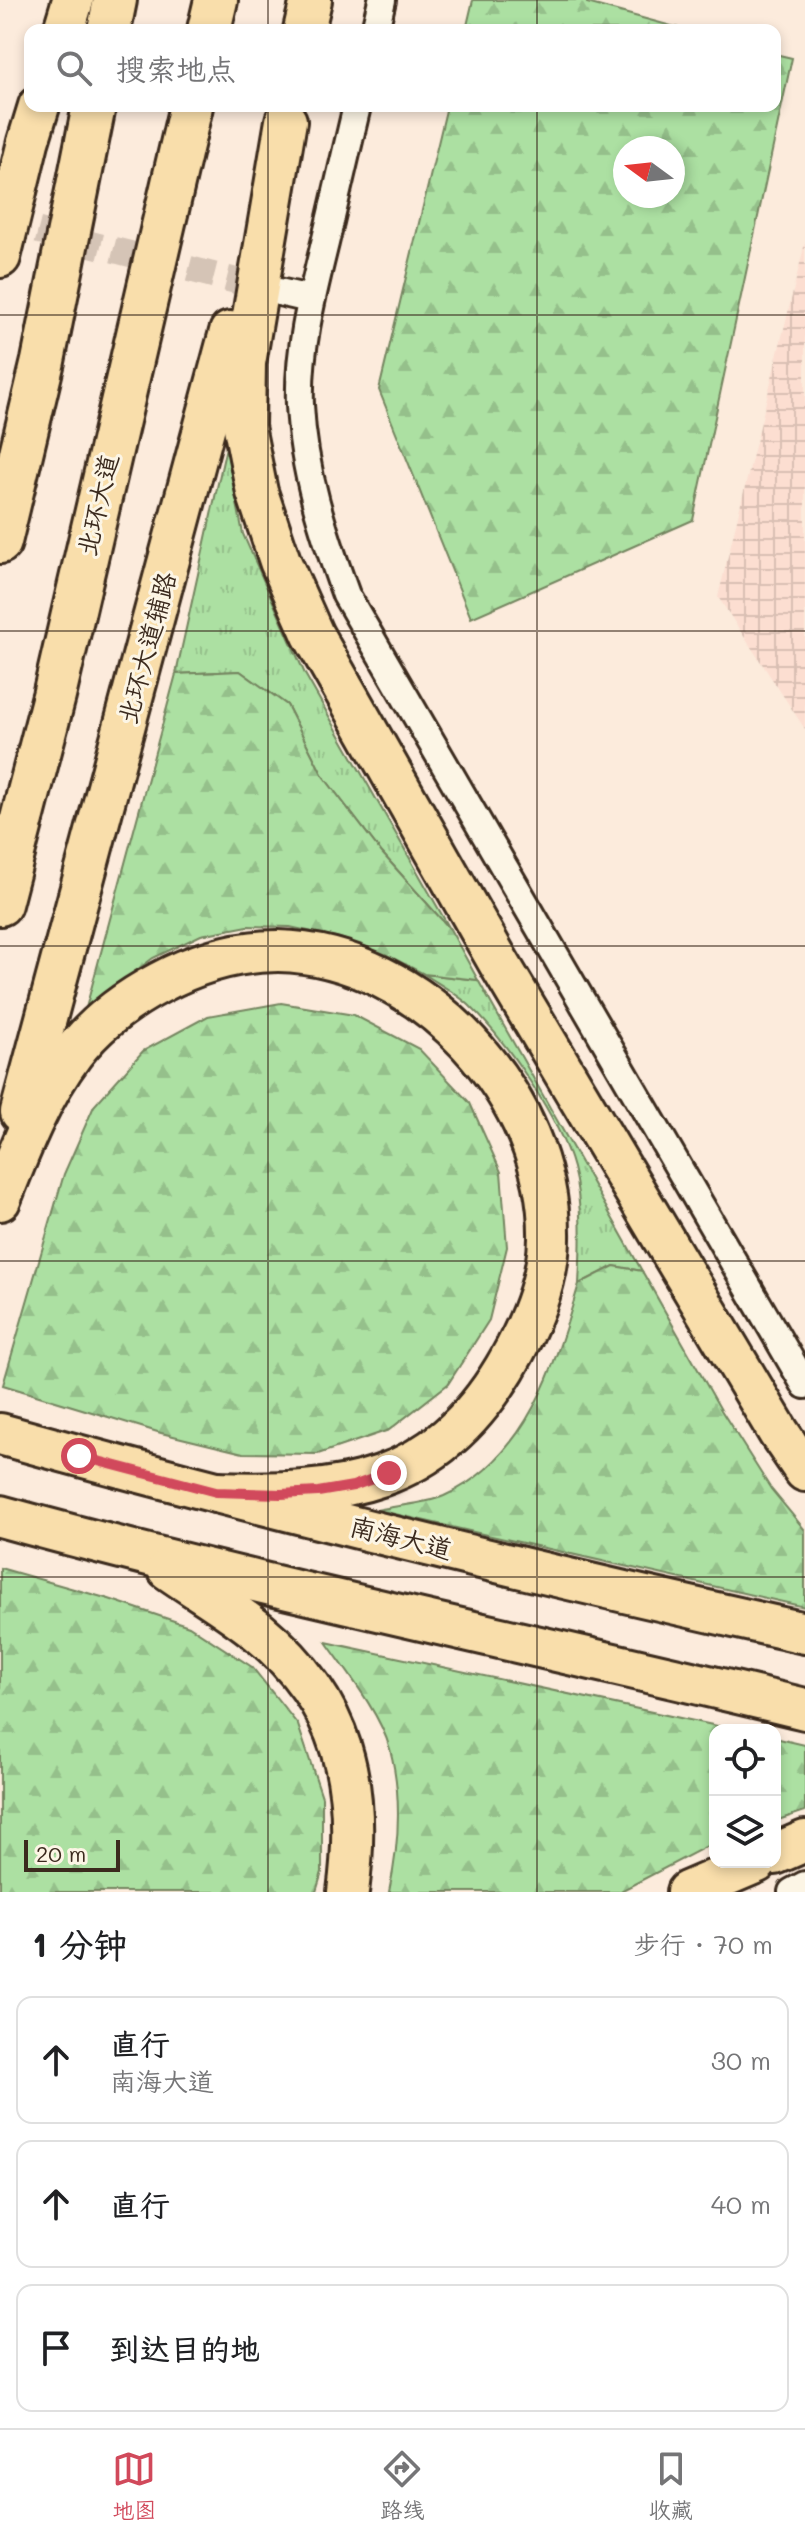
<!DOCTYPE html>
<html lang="zh">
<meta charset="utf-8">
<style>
body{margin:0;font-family:Mali,"LXGW WenKai TC",sans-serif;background:#f6f6f6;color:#202124}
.controls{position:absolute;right:24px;bottom:24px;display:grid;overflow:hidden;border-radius:16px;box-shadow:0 4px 12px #0003}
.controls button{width:72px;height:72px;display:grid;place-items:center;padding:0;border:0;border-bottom:2px solid #e0e0e0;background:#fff;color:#202124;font:40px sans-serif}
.compass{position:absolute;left:613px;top:136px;width:72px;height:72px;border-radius:50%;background:#fff;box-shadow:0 4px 12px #0003;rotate:285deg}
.scale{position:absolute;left:24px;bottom:20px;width:96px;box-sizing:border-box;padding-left:8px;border:4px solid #3b2a1e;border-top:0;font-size:22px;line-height:28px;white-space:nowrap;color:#3b2a1e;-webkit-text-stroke:6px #fcf5e5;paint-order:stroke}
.stop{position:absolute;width:24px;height:24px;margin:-18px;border:6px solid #d1495b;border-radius:50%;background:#fff}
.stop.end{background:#d1495b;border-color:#fff;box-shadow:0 2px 8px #0008}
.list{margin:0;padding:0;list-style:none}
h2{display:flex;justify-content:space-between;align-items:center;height:104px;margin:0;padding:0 32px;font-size:34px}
h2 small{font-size:26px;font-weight:400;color:#757577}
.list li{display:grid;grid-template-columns:52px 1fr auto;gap:24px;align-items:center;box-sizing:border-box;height:128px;margin:0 16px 16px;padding:0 16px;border:2px solid #e0e0e0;border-radius:16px}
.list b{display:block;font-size:30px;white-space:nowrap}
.list p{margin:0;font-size:26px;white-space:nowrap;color:#757577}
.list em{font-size:26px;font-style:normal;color:#757577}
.icon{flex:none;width:44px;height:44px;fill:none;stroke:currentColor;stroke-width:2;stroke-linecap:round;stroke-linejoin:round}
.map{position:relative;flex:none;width:805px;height:1892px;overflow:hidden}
.search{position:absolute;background:#fff;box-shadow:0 4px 12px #0003;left:24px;right:24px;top:24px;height:88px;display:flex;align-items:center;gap:20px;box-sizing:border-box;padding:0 28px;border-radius:16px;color:#757577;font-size:30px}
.sheet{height:536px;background:#fff}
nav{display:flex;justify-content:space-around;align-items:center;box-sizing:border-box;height:112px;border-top:2px solid #e0e0e0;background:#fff;font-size:22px;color:#757577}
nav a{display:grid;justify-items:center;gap:4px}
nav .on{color:#d1495b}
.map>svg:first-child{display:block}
</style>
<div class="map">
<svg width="805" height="1892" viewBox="0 0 805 1892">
<defs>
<pattern id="industrial-grid" width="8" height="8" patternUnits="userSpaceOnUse" patternTransform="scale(2)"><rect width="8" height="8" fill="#fcded1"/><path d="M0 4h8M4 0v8" fill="none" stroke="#d9bfb3"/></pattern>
<pattern id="grass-tufts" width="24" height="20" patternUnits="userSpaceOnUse" patternTransform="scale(2)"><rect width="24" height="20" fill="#ace0a2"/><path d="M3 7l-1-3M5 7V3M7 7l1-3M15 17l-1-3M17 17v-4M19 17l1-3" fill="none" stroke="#95c08b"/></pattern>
<pattern id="forest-firs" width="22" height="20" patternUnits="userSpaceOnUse" patternTransform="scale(2)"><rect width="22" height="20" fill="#ace0a2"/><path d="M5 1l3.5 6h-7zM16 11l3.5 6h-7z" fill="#95c08b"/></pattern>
</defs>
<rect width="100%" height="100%" fill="#fcebdc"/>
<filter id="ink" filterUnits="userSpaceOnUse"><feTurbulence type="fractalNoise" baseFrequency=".0125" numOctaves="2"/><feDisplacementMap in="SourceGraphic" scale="16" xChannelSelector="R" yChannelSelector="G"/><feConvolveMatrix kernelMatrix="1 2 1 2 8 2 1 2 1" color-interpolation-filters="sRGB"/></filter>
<g filter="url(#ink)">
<!-- industrial -->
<polygon fill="url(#industrial-grid)" points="805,243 805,729 718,597"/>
<!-- grass -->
<g fill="url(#grass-tufts)" stroke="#748560" stroke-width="2">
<polygon points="226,447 243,534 305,674 450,929 382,853 323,776 287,705 240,671 176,674"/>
<path d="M424 974 478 980 642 1271 614 1266 579 1284C581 1245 583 1206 573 1168 560 1119 506 1040 469 1005 456 993 439 984 424 974Z"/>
</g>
<!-- forest -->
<g fill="url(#forest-firs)" stroke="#748560" stroke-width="2" fill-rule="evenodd">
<polygon points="473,0 587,0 587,3 686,30 466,30"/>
<path d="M775 54 792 58 693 520 471 618 379 390 447 106H775ZM625 148H673V196H625Z"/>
<polygon points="240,671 287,705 323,776 382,853 450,929 478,980 424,974 387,955 340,938 290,927 248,926 201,935 153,958 86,1008 176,674"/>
<polygon points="281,1003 354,1015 419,1049 470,1103 501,1172 507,1247 489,1320 448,1384 389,1430 318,1454 243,1453 161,1433 3,1385 64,1174 94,1106 143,1051 208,1016"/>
<path d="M614 1266 642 1271 721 1410 771 1489 805 1530V1607L377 1510C398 1505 425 1504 444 1496 528 1458 555 1365 579 1284Z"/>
<polygon points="0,1568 109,1599 189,1626 252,1667 298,1725 322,1797 322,1872 316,1892 0,1892"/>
<path d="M326 1642 736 1730H715V1842L619 1892H389C399 1846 402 1795 390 1749 380 1713 347 1672 326 1642Z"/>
<polygon points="775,1738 805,1745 805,1811 775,1821"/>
</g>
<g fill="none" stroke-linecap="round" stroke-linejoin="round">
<!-- minor-tunnel -->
<polyline stroke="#d5c4b6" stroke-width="26" stroke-dasharray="26 13" stroke-linecap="butt" points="0,221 272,290"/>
<defs>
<g id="minor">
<polyline points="375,30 382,0"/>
<path d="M357 106C346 152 336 197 325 243 312 296 298 350 300 405 303 471 324 534 346 595L805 1385"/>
<polyline points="279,292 310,299"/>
<polyline points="792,1892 805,1885"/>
</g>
<g id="primary">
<polyline points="64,30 73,0"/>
<polyline points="304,30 311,0"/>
<polyline points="286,121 245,363 244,427 257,492 280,561 313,635 499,963 779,1433 805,1471"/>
<polyline points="0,257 28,142 39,106"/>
<polyline points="21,1112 230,332"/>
<path d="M0 1200C20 1149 40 1097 73 1053 95 1024 127 1000 159 983 196 963 236 951 278 951 422 954 552 1097 549 1239 548 1285 528 1329 505 1368 434 1486 342 1496 216 1492"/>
<path d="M0 1434C266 1508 535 1573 805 1633"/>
<path d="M0 1516C266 1589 537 1644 805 1709"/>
<path d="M168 1569C198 1590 231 1609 259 1632 345 1703 362 1786 348 1892"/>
<polyline points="775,1854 805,1841"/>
<polyline points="687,1892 757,1862"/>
</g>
<g id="trunk">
<polyline points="109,30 115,0"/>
<polyline points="209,30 216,0"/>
<polyline points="0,542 43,361 94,106"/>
<polyline points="0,904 54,696 191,106"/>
</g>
</defs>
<!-- minor casing -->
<use href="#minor" stroke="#3b2a1e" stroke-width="32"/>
<!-- primary casing -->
<use href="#primary" stroke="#3b2a1e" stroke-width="46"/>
<!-- trunk casing -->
<use href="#trunk" stroke="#3b2a1e" stroke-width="48"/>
<!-- minor -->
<use href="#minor" stroke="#fcf5e5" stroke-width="26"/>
<!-- primary -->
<use href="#primary" stroke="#f9deab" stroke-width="40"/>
<!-- trunk -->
<use href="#trunk" stroke="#f9deab" stroke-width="42"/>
</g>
</g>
<g fill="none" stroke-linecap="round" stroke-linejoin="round" filter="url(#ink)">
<!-- route -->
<polyline stroke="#d1495b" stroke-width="10" points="79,1456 216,1492 281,1494 318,1492 353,1486 389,1473"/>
</g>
<!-- grid -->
<path fill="none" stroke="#3b2a1e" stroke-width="2" stroke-opacity="0.55" d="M268 0V30M537 0V30M268 106V1892M537 106V1892M0 315H805M0 631H805M0 946H805M0 1261H805M0 1577H805"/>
<g text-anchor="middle" stroke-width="6" stroke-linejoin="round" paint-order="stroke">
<!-- street labels -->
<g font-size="26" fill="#3b2a1e" stroke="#fcf5e5">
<text transform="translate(98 505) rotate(-77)" y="9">北环大道</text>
<text transform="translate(147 648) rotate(-75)" y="9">北环大道辅路</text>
<text transform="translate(401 1538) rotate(14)" y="9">南海大道</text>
</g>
</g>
</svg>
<div class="controls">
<button><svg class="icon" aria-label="locate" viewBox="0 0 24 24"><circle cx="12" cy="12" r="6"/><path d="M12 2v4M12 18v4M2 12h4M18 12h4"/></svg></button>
<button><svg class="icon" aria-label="layers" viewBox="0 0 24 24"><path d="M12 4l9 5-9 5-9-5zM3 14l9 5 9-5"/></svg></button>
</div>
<svg class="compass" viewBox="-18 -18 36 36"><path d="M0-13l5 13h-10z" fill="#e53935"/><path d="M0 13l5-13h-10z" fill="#757577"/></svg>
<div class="scale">20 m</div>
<div class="stop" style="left:79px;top:1456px"></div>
<div class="stop end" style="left:389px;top:1473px"></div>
<div class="search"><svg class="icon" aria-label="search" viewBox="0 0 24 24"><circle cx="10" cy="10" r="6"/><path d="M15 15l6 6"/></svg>搜索地点</div>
</div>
<section class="sheet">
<h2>1 分钟<small>步行 · 70 m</small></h2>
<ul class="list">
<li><svg class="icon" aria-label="ahead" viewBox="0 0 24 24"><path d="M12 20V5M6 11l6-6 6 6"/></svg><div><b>直行</b><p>南海大道</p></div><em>30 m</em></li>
<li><svg class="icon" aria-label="ahead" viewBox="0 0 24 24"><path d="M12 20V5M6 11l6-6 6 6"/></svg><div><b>直行</b></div><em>40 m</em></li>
<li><svg class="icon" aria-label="arrive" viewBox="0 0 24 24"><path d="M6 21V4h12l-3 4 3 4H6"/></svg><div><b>到达目的地</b></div></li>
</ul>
</section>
<nav>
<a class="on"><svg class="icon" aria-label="map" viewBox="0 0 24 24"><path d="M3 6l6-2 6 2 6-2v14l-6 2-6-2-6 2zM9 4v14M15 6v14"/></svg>地图</a>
<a><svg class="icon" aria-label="directions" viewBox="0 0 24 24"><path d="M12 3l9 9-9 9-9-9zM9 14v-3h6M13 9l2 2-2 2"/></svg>路线</a>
<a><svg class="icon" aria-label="saved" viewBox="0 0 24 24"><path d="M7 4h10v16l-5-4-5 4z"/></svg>收藏</a>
</nav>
